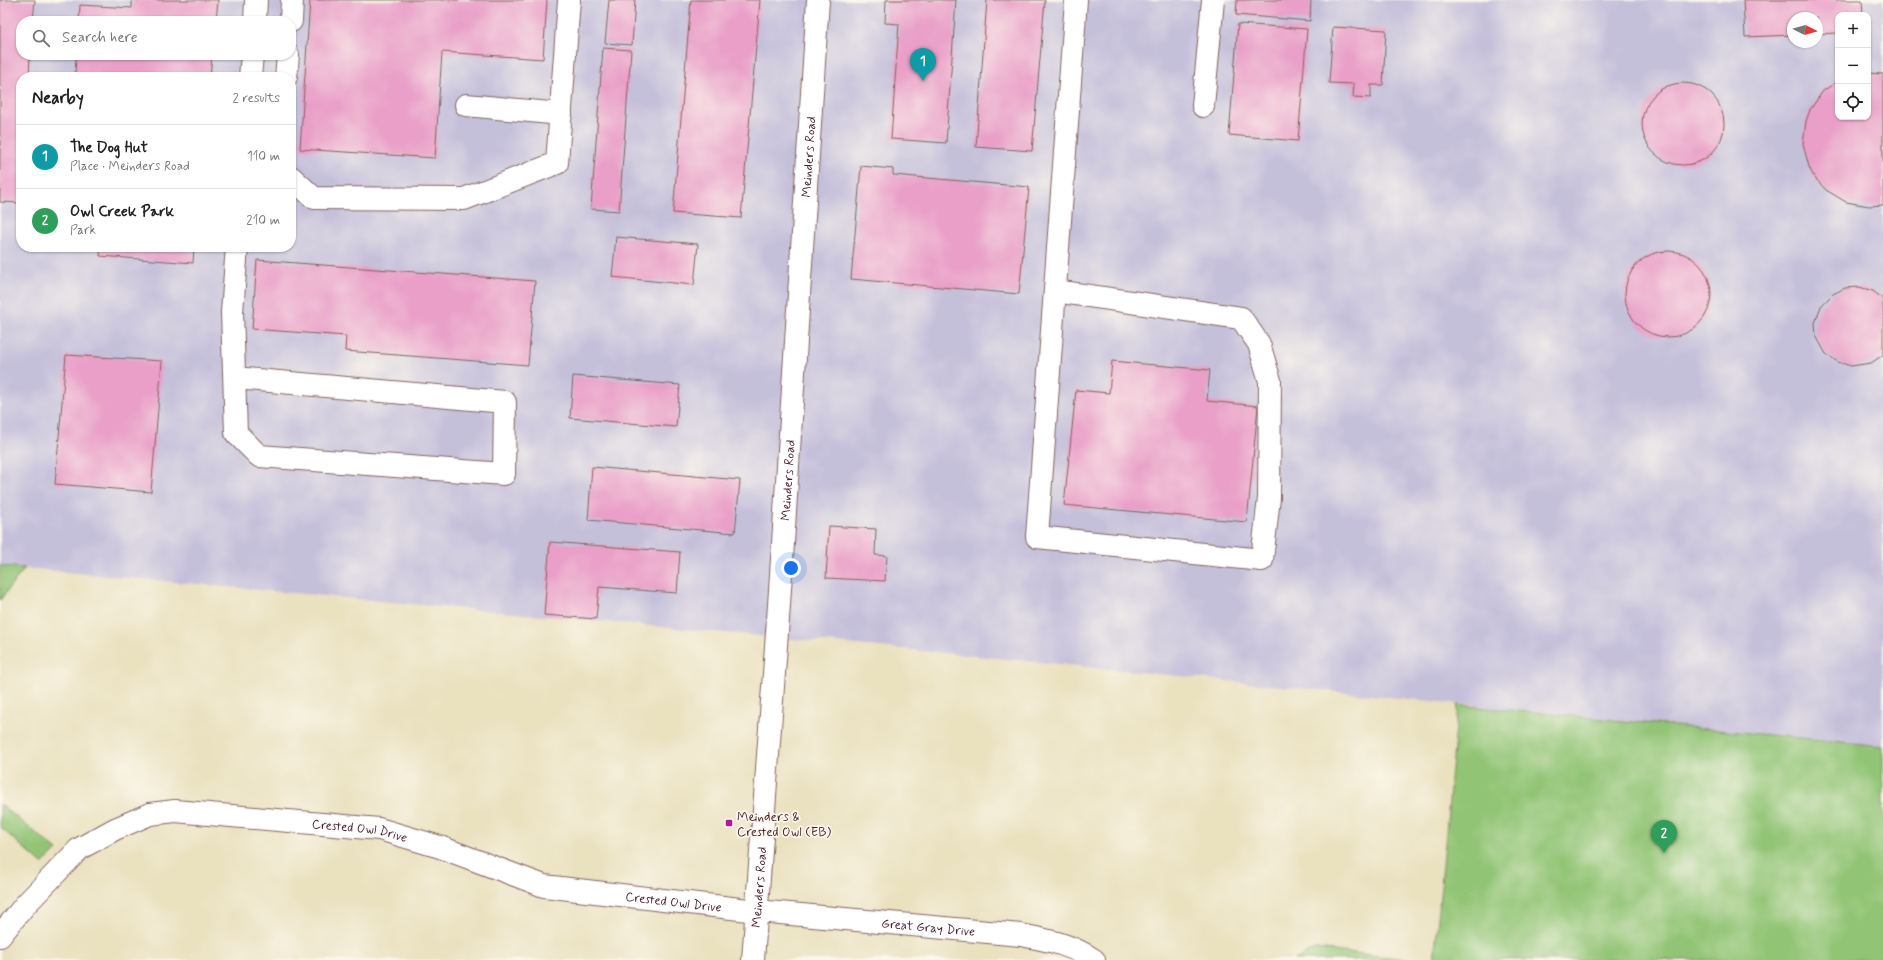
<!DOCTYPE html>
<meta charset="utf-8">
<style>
body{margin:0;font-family:Mynerve,sans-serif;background:#f2f2f2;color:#222}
.controls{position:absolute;right:12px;top:12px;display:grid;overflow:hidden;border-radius:8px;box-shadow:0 1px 3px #0004}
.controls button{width:36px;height:36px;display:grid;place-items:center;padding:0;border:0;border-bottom:1px solid #e0e0e0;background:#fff;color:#222;font:20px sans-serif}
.compass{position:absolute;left:1787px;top:12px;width:36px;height:36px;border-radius:50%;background:#fff;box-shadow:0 1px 3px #0004;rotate:96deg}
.you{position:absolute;left:791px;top:568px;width:14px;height:14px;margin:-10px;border:3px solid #fff;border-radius:50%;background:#1a73e8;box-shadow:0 0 0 6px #1a73e833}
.badge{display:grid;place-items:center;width:26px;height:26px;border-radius:50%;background:#0b8043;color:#fff;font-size:13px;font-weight:700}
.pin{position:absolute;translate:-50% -33px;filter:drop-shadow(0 1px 2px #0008)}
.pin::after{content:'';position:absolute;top:21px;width:14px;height:12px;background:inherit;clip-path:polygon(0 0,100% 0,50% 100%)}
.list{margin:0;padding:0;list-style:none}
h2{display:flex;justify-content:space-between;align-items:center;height:52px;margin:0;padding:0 16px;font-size:17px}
h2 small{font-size:13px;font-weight:400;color:#767676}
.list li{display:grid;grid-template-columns:26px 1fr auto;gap:12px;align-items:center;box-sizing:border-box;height:64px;padding:0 16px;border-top:1px solid #e0e0e0}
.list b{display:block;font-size:15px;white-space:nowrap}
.list p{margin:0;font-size:13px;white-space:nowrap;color:#767676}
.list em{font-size:13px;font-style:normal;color:#767676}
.icon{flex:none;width:22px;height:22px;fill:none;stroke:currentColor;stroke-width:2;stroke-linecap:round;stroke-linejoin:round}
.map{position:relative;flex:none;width:1883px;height:960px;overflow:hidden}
.search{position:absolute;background:#fff;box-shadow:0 1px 3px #0004;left:16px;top:16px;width:280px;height:44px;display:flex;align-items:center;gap:10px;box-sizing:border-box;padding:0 14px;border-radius:16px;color:#767676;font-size:15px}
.panel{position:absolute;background:#fff;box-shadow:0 1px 3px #0004;left:16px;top:72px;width:280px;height:180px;border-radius:16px}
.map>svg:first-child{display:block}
</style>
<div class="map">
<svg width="1883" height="960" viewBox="0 0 1883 960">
<rect width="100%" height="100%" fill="#fbf7ec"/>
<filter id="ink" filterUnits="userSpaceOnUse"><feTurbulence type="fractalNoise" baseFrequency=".025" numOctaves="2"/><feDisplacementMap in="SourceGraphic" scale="8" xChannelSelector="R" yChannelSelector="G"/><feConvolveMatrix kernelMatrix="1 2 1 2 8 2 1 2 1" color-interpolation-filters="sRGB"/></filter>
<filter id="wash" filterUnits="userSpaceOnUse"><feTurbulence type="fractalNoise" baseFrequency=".012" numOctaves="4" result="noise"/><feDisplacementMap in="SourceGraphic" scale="16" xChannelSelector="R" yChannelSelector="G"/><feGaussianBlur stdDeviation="0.9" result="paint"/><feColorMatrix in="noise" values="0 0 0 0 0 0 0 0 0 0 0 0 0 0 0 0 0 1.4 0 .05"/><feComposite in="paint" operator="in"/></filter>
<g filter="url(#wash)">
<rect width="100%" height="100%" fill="#eae1bf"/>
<!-- industrial -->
<path fill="#c5c0da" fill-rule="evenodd" d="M0 0H1883V746L966 655 0 566ZM1838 15H1868V117H1838ZM1793 18H1817V42H1793ZM21 21H291V55H21ZM21 77H291V247H21Z"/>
<!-- green -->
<g fill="#91c475" stroke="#6e7250">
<polygon points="0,566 25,568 0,600"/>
<polygon points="1458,705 1883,746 1883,960 1434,960"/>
<polygon points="0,804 57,850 42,864 0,827"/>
<polygon points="1315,949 1420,960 1295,960"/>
</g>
<g id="blocks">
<!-- building -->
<g fill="#e99fc8">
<polygon points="0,0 35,0 33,21 21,21 21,55 30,55 29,77 21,77 20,203 0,202"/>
<polygon points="132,0 218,0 216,21 79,21 80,5 132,8"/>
<polygon points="310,0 547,0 543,59 442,52 435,158 300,149"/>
<polygon points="609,0 635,0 632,45 605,43"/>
<polygon points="691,0 760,0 741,218 673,213"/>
<polygon points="886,0 956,0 946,143 891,139 899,24 885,23"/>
<polygon points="987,0 1045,0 1032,151 976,147"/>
<polygon points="1237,0 1311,0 1310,21 1236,15"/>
<polygon points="1743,0 1862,0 1863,15 1838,15 1838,33 1817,34 1817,18 1793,18 1793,35 1745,37"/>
<polygon points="1238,24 1307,29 1298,141 1229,135"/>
<polygon points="1333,27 1386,30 1383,85 1371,85 1371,98 1353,97 1354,84 1329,83"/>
<polygon points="603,48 631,50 619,211 591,209"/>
<polygon points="76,55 212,55 210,77 75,77"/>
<polygon points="1868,73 1883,74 1883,205 1869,206 1846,202 1826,190 1814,177 1809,167 1803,144 1806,121 1810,110 1823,91 1838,81 1838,117 1868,117"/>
<circle cx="1683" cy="124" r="41"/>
<polygon points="861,166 893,169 893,175 1029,187 1019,294 851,279"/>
<polygon points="616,237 698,244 694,285 612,277"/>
<polygon points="101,247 194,247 193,263 100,256"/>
<circle cx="1668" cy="294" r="43"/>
<polygon points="257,260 535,281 528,365 345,351 346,336 252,329"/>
<polygon points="1859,287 1873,291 1883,299 1883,355 1871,363 1851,366 1838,362 1826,354 1816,336 1815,323 1821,306 1833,294 1845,288"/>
<polygon points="66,355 162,361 151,492 55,484"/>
<polygon points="1112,361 1210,370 1207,401 1258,406 1247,522 1064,505 1076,390 1109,393"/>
<polygon points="573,376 680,385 676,427 570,418"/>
<polygon points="592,467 740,480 735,533 588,520"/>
<polygon points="829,526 876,529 875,555 887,556 885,581 826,578"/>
<polygon points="550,542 680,552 677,593 599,587 596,619 544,615"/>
</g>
</g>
</g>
<g filter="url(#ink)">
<use href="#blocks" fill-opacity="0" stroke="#82635f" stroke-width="1"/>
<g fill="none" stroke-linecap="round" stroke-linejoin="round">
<defs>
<g id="minor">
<polyline points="255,21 256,0"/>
<polyline points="291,21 292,0"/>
<polyline points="250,77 252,55"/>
<polyline points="286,77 288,55"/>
<polyline points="466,105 561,114"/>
<polyline points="1203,106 1213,0"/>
<polyline points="291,177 314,198 464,199 557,163 569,0"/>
<polyline points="1055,291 1241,318 1259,344 1270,381 1269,498 1262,560 1037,537 1076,0"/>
<polyline points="235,378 505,402 504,474 259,456 236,433 232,312 237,247"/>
<path id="s1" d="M0 936 25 905 79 849 115 829 150 814 175 811 379 829 440 847 544 886 757 911 1021 935C1047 940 1071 944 1094 960"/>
<path id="s2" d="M753 960 779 605 818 0"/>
</g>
</defs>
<!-- minor casing -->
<use href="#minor" stroke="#82635f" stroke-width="24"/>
<!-- minor -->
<use href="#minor" stroke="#fff" stroke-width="22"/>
</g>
</g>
<!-- markers -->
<rect fill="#b5179e" stroke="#fbf7ec" stroke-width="1.5" x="725" y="819" width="8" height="8" rx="2"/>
<g text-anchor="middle" stroke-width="3.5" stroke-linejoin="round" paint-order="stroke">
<!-- street labels -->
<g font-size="13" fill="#4a1f2b" stroke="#fbf7ec">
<text dy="5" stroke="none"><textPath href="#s2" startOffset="805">Meinders Road</textPath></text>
<text dy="5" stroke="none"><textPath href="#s2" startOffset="481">Meinders Road</textPath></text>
<text dy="5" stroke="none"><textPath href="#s1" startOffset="408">Crested Owl Drive</textPath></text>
<text dy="5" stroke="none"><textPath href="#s2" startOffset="73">Meinders Road</textPath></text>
<text dy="5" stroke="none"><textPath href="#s1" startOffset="732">Crested Owl Drive</textPath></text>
<text dy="5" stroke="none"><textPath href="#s1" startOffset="988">Great Gray Drive</textPath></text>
</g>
<!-- poi labels -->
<g font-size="13" fill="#4a1f2b" stroke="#fbf7ec" text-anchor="start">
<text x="737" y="821">Meinders &amp;<tspan x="737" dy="15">Crested Owl (EB)</tspan></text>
</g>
</g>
</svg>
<div class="controls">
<button>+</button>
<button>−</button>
<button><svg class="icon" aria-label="locate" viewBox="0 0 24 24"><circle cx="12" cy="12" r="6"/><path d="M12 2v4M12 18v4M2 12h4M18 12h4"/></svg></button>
</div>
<svg class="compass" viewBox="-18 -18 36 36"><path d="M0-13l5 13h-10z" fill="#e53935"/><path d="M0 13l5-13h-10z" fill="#767676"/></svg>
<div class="you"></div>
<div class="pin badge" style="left:923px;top:81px;background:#0f9aa8">1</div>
<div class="pin badge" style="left:1664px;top:853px;background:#2e9e5b">2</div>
<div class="search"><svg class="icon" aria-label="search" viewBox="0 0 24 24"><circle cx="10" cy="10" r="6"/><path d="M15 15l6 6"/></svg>Search here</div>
<section class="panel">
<h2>Nearby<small>2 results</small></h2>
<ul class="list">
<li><span class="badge" style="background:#0f9aa8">1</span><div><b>The Dog Hut</b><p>Place · Meinders Road</p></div><em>110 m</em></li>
<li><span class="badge" style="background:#2e9e5b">2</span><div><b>Owl Creek Park</b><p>Park</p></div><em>210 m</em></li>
</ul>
</section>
</div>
